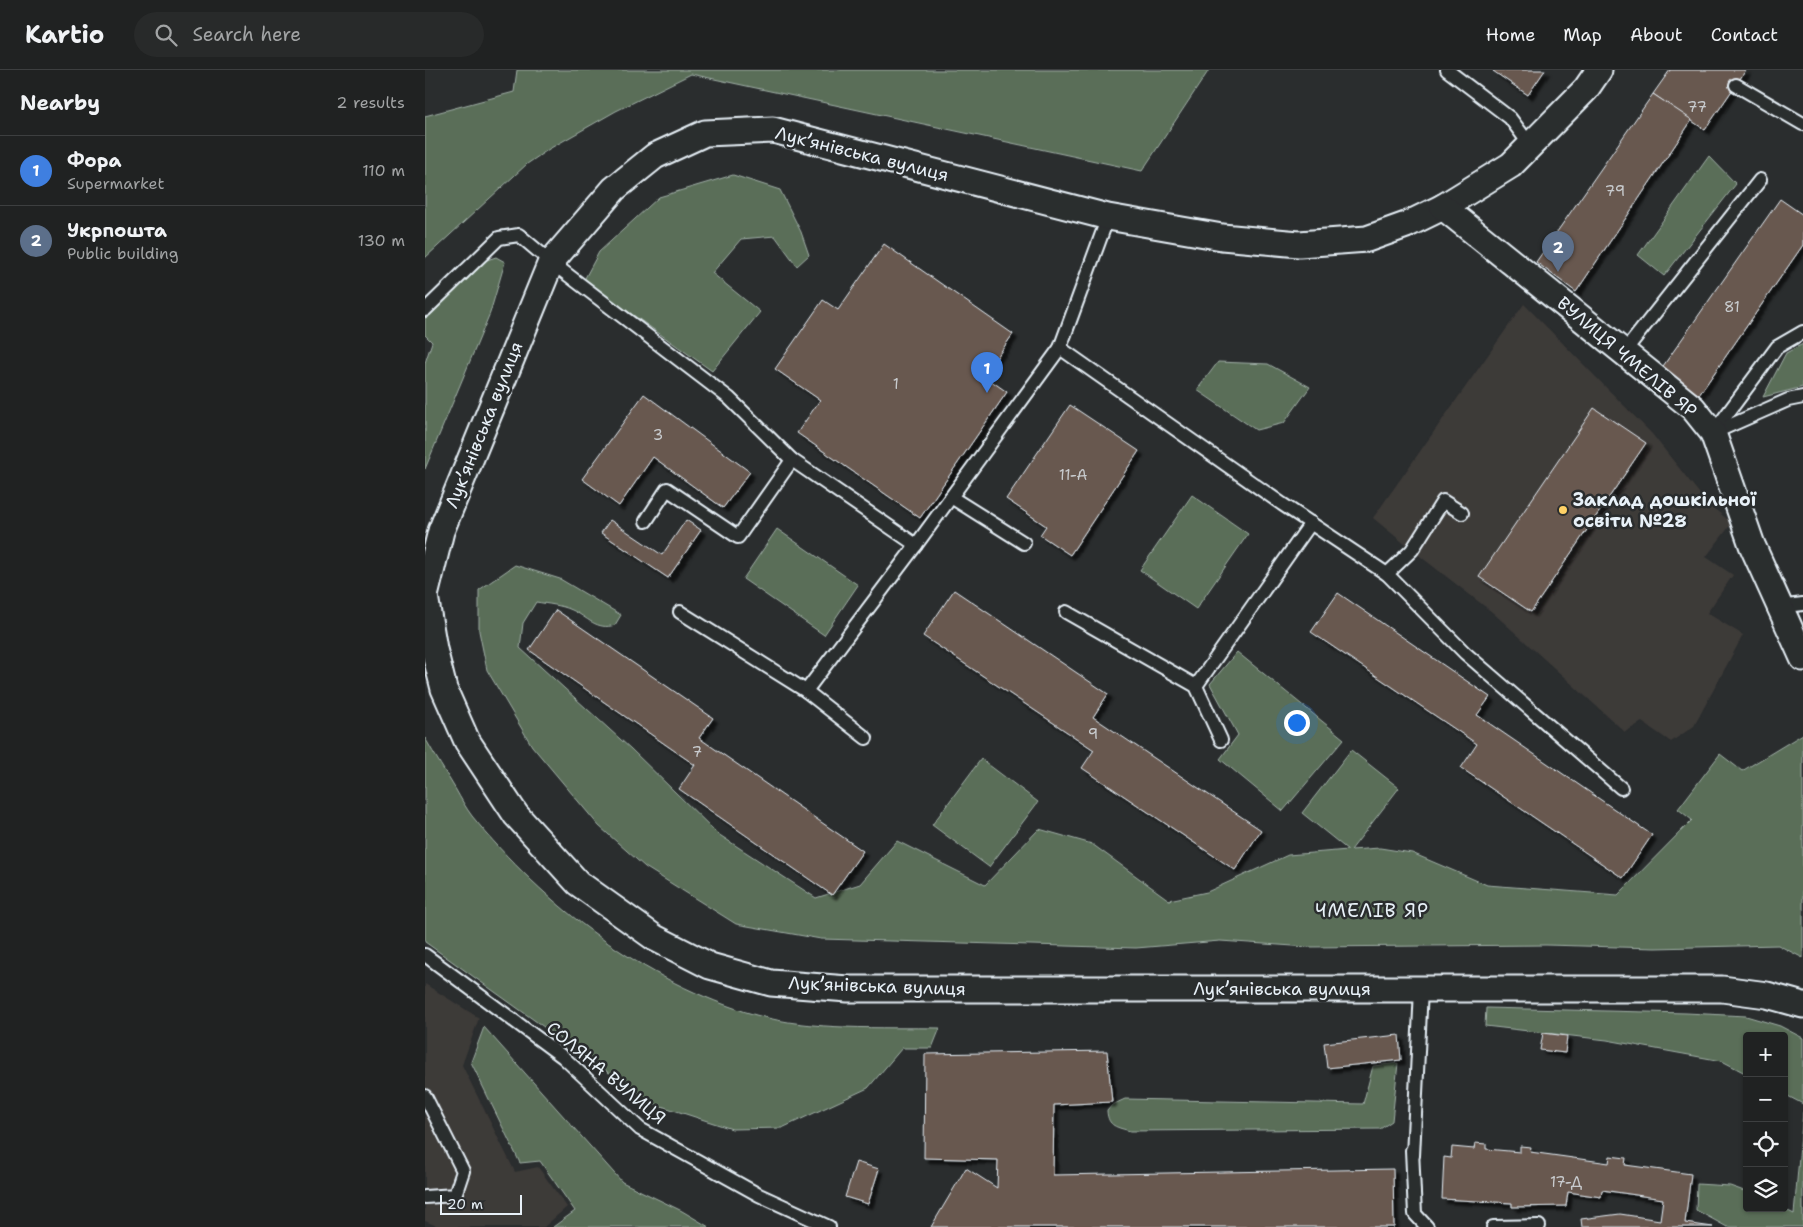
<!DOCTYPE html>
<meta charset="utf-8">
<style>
body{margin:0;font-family:"Shantell Sans",sans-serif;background:#282a2a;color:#f1f3f6}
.controls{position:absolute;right:15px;bottom:15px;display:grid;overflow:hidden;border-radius:5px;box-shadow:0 1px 4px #0004}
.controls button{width:45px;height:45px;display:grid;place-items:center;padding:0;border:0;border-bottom:1px solid #3d3f40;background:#202222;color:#f1f3f6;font:25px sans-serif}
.scale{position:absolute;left:15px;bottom:12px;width:82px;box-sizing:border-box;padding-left:5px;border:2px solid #e8f1f8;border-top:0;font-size:14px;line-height:18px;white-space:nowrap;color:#e8f1f8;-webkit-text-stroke:4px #2a2d2e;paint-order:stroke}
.you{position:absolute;left:871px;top:652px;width:18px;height:18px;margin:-12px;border:4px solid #fff;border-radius:50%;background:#1a73e8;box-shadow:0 0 0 8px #1a73e833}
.badge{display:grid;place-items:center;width:32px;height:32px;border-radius:50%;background:#ffd166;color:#fff;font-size:16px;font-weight:700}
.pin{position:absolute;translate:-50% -41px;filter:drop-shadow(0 1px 2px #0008)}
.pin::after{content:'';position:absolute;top:26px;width:18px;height:15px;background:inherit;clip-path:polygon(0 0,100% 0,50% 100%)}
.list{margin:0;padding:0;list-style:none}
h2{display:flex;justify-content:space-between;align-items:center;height:65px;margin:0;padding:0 20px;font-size:21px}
h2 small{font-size:16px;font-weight:400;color:#a2a4a5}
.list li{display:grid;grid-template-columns:32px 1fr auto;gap:15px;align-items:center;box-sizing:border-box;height:70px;padding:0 20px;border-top:1px solid #3d3f40}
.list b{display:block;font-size:19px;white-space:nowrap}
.list p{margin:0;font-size:16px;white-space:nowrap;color:#a2a4a5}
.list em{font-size:16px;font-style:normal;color:#a2a4a5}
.icon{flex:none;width:28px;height:28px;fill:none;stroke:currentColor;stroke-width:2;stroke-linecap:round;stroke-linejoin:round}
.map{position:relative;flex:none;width:1378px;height:1157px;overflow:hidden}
header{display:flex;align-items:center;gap:30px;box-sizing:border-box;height:70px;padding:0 25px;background:#202222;border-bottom:1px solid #3d3f40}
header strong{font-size:24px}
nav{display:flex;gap:28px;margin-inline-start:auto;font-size:18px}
.search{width:350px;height:45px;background:#282a2a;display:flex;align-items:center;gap:12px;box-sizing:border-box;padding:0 18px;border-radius:28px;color:#a2a4a5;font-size:19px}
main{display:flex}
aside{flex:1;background:#202222}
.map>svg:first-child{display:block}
</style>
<header>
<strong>Kartio</strong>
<div class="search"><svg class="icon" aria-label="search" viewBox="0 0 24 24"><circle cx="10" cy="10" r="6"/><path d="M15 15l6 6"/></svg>Search here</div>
<nav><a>Home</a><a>Map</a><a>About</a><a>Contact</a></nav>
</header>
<main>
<aside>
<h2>Nearby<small>2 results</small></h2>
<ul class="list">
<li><span class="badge" style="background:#3f7fe0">1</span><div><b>Фора</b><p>Supermarket</p></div><em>110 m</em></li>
<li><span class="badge" style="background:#5c6f8a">2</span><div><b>Укрпошта</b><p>Public building</p></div><em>130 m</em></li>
</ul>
</aside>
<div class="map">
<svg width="1378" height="1157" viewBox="0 0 1378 1157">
<defs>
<filter id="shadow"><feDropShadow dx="4.5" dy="4.5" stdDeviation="1" flood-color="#0009"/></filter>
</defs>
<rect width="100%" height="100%" fill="#2a2d2e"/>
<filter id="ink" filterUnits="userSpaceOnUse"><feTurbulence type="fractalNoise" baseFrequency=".02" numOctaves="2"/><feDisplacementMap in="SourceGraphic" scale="10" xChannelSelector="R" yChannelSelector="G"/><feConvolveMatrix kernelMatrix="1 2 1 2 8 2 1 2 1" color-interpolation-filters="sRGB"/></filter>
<g filter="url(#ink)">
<!-- built -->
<g fill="#3d3a38">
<polygon points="1099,234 1227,364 1282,433 1307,453 1281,487 1308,505 1282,543 1318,565 1269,656 1246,672 1217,652 1200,662 1067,542 987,480 948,448"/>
<polygon points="0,914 54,948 37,995 90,1102 113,1097 142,1137 119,1157 14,1157 0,1151"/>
</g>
<!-- green -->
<g fill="#5a6e58" stroke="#a1b0a8">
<polygon points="92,0 784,0 717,101 266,4 191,41 124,79 102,94 0,188 0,46 89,22"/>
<polygon points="1284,86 1311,114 1239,206 1213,185"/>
<polygon points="308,105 355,120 376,162 384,185 372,196 350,166 316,169 287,203 335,242 287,301 159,210 174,182 234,127"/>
<polygon points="71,187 80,192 65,243 0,399 0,293 7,272 0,265 0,249 62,190"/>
<polygon points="1378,274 1378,317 1338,327 1361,283"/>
<polygon points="793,292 843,294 885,317 859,353 831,360 772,320"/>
<polygon points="767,425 823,464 771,539 715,500"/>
<polygon points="352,459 433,515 399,565 318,509"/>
<path d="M90 495 135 509 196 545 190 555C172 561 162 547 147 540 136 535 123 534 111 532L98 553 95 578 206 679 293 764 391 828 435 814 472 771 560 815 614 759 667 774 744 830 782 822 863 785 923 780 877 743 926 680 974 718 926 780 955 778 987 783 1062 815 1193 825 1267 750 1253 739 1295 684 1317 701 1378 664V888L1353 875 1230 878 1121 875 883 877 795 871 711 878 396 869 311 854 220 797 174 756 107 676 62 600 54 561V520Z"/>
<polygon points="812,582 919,669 858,741 795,689 813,665 785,614"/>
<path d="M0 668C10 686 21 703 31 720 36 729 41 738 47 746 119 835 220 913 331 945 387 961 456 957 515 958L507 978H477L443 1018 357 1058 307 1059 230 1034 165 990 0 872Z"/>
<polygon points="556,689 613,732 564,797 507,755"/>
<polygon points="1061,938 1261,943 1321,946 1355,956 1378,968 1378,1034 1359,1024 1359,966 1322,966 1322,1004 1297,991 1182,970 1060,956"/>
<polygon points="59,957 197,1112 257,1141 284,1157 128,1157 150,1141 115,1091 95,1093 46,992"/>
<path d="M973 993 967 1051 955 1059 705 1061C692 1057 683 1057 682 1041L687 1035 700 1029 938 1034 948 996Z"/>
<polygon points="1378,1042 1378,1157 1302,1157 1271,1140 1272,1114 1305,1116 1322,1122 1322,1138 1357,1138 1369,1144"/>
</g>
<!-- building -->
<g fill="#685850" stroke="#e8f1f8" filter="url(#shadow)">
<polygon points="1069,0 1120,0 1103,25 1068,1"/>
<polygon points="1245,0 1321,0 1280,60 1228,24"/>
<polygon points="1228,24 1267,50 1151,222 1111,192"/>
<polygon points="1355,129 1378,145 1378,175 1274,325 1236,299"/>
<polygon points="459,174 588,264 559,306 582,322 495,448 372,363 395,330 350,299 398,230 413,240"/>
<polygon points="219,324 325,402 298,438 228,387 194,436 157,409"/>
<polygon points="645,335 714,381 645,485 615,465 621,456 581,429"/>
<polygon points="1169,338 1221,373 1106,542 1054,507"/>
<polygon points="185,450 237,485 261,450 276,460 243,508 176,463"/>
<polygon points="529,520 683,624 668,647 836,760 810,800 657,698 669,680 498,566"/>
<polygon points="913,523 1065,627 1052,645 1227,765 1198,808 1036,698 1052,674 886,562"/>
<polygon points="131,540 288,648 274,668 438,781 407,825 254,719 270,695 104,580"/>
<polygon points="1118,963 1142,966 1140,983 1115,980"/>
<polygon points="974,965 976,990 902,998 899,973"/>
<polygon points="682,981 687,1032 629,1035 628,1105 968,1099 969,1157 506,1157 541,1098 572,1118 573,1090 499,1088 500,984"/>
<polygon points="1050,1073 1061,1074 1061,1079 1095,1082 1095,1076 1106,1077 1105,1082 1184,1093 1185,1086 1201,1088 1200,1095 1266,1104 1260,1153 1288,1157 1157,1157 1156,1149 1195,1144 1235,1150 1238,1129 1177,1120 1176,1127 1143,1122 1141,1136 1087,1137 1087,1133 1017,1129 1019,1087 1026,1088 1027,1077 1049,1079"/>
<polygon points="431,1092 454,1099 443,1134 420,1127"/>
</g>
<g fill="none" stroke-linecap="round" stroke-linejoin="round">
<defs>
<g id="lane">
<polyline points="1022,0 1085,48 1105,75"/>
<polyline points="1311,15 1378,54"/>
<polyline points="0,240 74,168 94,165 126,192 304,328 367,390 491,475"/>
<polyline points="635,278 857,434 962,504 1040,583 1196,718"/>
<polyline points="1199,282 1335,110"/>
<polyline points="1288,363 1352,277 1378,262"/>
<polyline points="1288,363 1363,330 1378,327"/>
<polyline points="526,427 599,473"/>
<polyline points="221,451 242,419 313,467 367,390"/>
<polyline points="962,504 987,480 1018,431 1037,443"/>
<polyline points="1354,537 1378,534"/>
<polyline points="255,542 381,621 441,668"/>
<polyline points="641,542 771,616 796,670"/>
<polyline points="771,616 886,453"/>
<polyline points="381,621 491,475 635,278 683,147"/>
<polyline points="0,885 138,987 215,1059 334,1125 404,1157"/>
<polyline points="996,919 988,1086 987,1080 990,1144 1002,1157"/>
<polyline points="0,1026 38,1101 30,1125 0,1127"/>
<polyline points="1068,1157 1114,1156"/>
</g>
<g id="street">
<polyline points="1174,0 1161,19 1086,95 1018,137 981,155 942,169 874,174 797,167 683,147 348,60 280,63 230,86 189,119 126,192 16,461 0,526 9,579 19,619 42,671 91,745 153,813 230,868 285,896 346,913 423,919 1297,919 1342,925 1378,935"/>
<polyline points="1018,137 1268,338 1288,363 1327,475 1378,588"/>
</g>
</defs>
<!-- lane casing -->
<use href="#lane" stroke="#e8f1f8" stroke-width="16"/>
<!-- street casing -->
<use href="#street" stroke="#e8f1f8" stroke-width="29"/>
<!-- lane -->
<use href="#lane" stroke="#2a2d2e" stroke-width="12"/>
<!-- street -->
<use href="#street" stroke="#2a2d2e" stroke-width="25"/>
</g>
</g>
<!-- markers -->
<circle fill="#ffd166" stroke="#2a2d2e" stroke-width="2" cx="1138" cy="440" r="5"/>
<g text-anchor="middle" stroke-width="5" stroke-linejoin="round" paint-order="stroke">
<!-- number labels -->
<g font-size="15" fill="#c8cbce">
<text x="1272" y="42">77</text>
<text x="1190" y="126">79</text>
<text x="1307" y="242">81</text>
<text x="471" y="319">1</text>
<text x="233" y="370">3</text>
<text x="648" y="410">11-А</text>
<text x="668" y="669">9</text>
<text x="272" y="687">7</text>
<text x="1141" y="1117">17-Д</text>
</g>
<!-- street labels -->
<g font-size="18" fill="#e8f1f8" stroke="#2a2d2e">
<text transform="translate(437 84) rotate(14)" y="6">Лукʼянівська вулиця</text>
<text transform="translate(1202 287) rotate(40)" y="6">ВУЛИЦЯ ЧМЕЛІВ ЯР</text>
<text transform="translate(59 355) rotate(-68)" y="6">Лукʼянівська вулиця</text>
<text transform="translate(452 916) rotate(2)" y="6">Лукʼянівська вулиця</text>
<text x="857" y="925">Лукʼянівська вулиця</text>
<text transform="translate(181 1003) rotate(40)" y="6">СОЛЯНА ВУЛИЦЯ</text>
</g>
<!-- poi labels -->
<g font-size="18" font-weight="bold" fill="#e8f1f8" stroke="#2a2d2e" text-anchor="start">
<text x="1148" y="436">Заклад дошкільної<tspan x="1148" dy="21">освіти №28</tspan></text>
</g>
<!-- neighbourhood labels -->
<g font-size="19" letter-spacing="1" fill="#e8f1f8" stroke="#2a2d2e">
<text x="947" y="847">ЧМЕЛІВ ЯР</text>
</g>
</g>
</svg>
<div class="controls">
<button>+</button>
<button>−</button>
<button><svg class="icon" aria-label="locate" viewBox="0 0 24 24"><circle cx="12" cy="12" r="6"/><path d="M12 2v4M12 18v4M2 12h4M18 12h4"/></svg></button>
<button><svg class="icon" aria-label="layers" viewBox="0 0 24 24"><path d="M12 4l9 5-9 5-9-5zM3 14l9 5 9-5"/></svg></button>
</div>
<div class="scale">20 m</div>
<div class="you"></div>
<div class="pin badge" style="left:562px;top:323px;background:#3f7fe0">1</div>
<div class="pin badge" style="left:1133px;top:202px;background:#5c6f8a">2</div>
</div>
</main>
